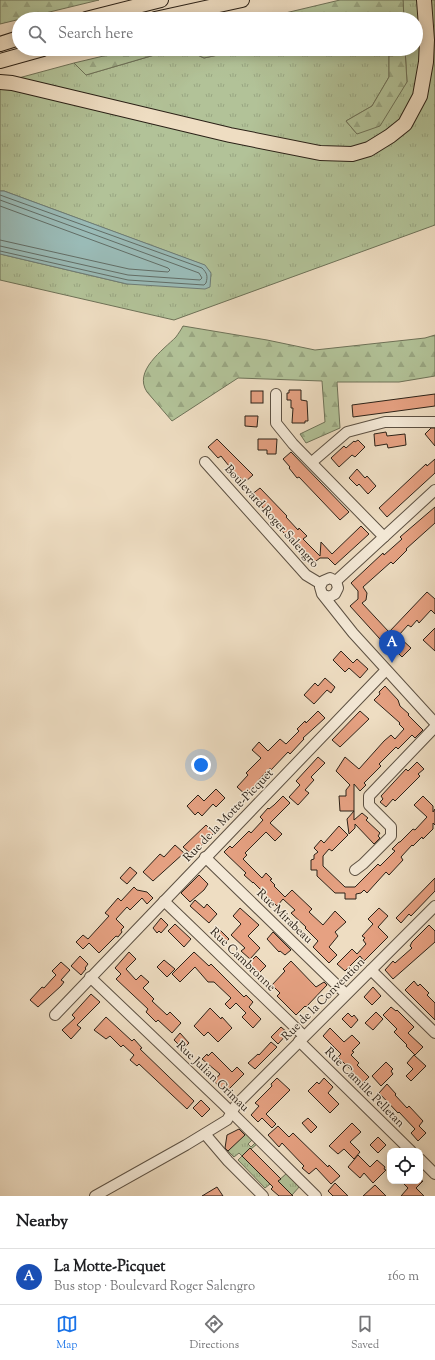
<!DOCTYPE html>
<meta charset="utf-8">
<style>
body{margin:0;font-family:"Sorts Mill Goudy",serif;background:#f6f6f6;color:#202124}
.controls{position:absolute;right:12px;bottom:12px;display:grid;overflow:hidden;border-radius:8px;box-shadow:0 2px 10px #0003}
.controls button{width:36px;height:36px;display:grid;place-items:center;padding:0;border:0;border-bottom:1px solid #e0e0e0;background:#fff;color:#202124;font:20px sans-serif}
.you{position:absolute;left:201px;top:765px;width:14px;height:14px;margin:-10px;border:3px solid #fff;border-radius:50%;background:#1a73e8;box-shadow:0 0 0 6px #1a73e833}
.badge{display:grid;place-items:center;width:26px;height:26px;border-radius:50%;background:#1a73e8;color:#fff;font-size:13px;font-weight:700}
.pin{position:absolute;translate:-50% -33px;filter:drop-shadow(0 1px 2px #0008)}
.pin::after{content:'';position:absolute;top:21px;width:14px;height:12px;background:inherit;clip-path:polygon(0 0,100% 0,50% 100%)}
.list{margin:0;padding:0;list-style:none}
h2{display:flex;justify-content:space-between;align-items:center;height:52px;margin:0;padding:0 16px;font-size:17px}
h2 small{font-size:13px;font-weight:400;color:#757577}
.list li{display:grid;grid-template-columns:26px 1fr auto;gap:12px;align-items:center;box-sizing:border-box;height:56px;padding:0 16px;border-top:1px solid #e0e0e0}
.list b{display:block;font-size:15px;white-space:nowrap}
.list p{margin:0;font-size:13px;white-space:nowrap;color:#757577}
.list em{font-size:13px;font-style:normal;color:#757577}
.icon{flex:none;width:22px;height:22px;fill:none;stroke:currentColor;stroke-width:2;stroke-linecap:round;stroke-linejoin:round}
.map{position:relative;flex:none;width:435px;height:1196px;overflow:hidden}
.search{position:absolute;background:#fff;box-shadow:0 2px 10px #0003;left:12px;right:12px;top:12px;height:44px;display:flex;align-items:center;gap:10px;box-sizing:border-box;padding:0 14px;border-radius:22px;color:#757577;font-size:15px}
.sheet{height:108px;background:#fff}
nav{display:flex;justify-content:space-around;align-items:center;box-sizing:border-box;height:56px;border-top:1px solid #e0e0e0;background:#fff;font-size:11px;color:#757577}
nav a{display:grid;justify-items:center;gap:2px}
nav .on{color:#1a73e8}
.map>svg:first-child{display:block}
</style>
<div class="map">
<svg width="435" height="1196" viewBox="0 0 435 1196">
<defs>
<pattern id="grass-tufts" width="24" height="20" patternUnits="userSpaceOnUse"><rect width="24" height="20" fill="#b2c298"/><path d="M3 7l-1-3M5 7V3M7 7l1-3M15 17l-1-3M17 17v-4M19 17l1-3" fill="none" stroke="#99a682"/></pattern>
<pattern id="forest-firs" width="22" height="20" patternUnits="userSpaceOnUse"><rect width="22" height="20" fill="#b2c298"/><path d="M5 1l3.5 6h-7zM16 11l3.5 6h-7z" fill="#99a682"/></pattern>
</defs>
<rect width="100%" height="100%" fill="#eeddc2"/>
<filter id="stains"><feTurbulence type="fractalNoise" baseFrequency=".005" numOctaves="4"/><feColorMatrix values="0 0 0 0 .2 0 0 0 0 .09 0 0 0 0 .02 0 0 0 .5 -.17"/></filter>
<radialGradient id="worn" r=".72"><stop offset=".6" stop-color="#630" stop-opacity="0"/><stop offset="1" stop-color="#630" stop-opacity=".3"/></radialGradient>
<!-- grass -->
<g fill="url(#grass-tufts)" stroke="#6e7258">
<polygon points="403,0 435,0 435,225 174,320 0,280 0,254 127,284 211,273 204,265 4,191 0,191 0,83 74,63 86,75 175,49 185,49 204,58 246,49 389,49 389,77 372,106 346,121 357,134 407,82 405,49 416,49 416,19 404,19"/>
<polygon points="246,1133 253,1139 248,1144 251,1147 256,1142 257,1144 251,1149 250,1148 242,1156 239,1153 234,1157 228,1151"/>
<polygon points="242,1156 270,1184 265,1188 238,1160"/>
<polygon points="287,1173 300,1186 292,1195 278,1181"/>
</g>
<!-- forest -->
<g fill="url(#forest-firs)" stroke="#6e7258">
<polygon points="0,0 99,0 0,24"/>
<polygon points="340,0 403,0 404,19 260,19"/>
<polygon points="133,49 175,49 86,75 74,63"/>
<polygon points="185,49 246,49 204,58"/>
<polygon points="389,49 405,49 407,82 380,126 357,134 346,121 372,106 389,77"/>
<path d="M183 326 267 340 315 350 425 338 435 335V376L399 382H337L340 428 306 443 300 434 325 422 322 381 238 378 172 421 147 392C133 371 163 350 176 337 178 334 181 330 183 326Z"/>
</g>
<!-- water -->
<polygon fill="#9abbb7" stroke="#6e7d77" points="0,191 4,191 205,265 211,273 210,287 205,289 127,284 0,254"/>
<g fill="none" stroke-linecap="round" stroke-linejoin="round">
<!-- shore -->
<g stroke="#626e67" stroke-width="1">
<path d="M0 195 202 268C207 273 208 276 206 283L204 285 128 280 0 251"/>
<polyline points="0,200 199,273 202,278 200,280 128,275 0,246"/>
<polyline points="0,206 168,268 170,270 168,272 129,269 0,240"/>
</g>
</g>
<!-- building -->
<g fill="#e6a182" stroke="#2b2117">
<polygon points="289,390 301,390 301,400 307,401 308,421 305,421 305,423 292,423 293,408 291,408 291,400 287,400 287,393 289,393"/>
<rect x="251" y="391" width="12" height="12"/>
<polygon points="435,394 435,406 353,417 352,405"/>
<polygon points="245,416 258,416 257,427 245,426"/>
<polygon points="431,428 435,428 435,446 425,434"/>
<polygon points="386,432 387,436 405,434 406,445 388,448 387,444 375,446 374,434"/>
<polygon points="217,439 253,475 245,482 236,474 233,476 226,468 229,466 221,456 218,458 208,447"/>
<polygon points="258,439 277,439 276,454 267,454 267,450 258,450"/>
<polygon points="358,440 365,447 355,457 352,455 339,467 331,458 344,446 346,448 354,441 355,442"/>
<polygon points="291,452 349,512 340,520 299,477 297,478 289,468 290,467 283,459"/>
<polygon points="435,459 435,473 387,517 379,508 426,464 427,466"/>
<polygon points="357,469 365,478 367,476 376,486 368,494 359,484 357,486 349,478"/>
<polygon points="260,488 287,516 286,517 298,530 299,528 307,536 303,539 320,556 321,542 332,554 361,526 369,534 335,565 328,558 320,558 312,564 304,555 306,554 291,536 289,538 280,529 283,527 267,510 266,511 251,495"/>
<polygon points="435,507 435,523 406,549 407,550 393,564 391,562 363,587 367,593 366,600 362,603 389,632 427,592 435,599 435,614 431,610 419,623 417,620 411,627 408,625 399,635 398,636 411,648 402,657 392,647 389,649 350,606 358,599 358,591 351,583 383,553 384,555 402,539 400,537"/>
<polygon points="435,628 435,651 423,640"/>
<polygon points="341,651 353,663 357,659 368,669 360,678 349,668 345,672 333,660"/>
<polygon points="325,678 335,687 331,693 327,690 314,704 304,695 315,683 318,686"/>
<polygon points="385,686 398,700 400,706 409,714 408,715 423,730 415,738 412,735 398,749 396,747 379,764 381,766 364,783 366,785 360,791 354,784 354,811 340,811 339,796 346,796 346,790 350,785 336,771 345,757 359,769 384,741 391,735 395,739 404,729 399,724 400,723 374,700 380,694 379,692"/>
<polygon points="318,711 325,718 303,738 304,739 290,754 288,752 271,770 270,768 256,783 258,784 251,792 250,791 246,795 237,787 248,775 246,773 261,758 252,750 259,742 268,751 280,739 286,744 299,731 297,729 305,721 306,723"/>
<polygon points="360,711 369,719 340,747 332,740"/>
<polygon points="318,757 325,763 311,777 314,780 305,790 309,793 298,805 289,797 300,785 296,781"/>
<polygon points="417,762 424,769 418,774 420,776 395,801 393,799 386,807 380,802 383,799 381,796 406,769 408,771"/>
<polygon points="216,789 225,798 216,807 213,804 202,816 198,812 195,815 187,806 198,795 204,801"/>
<polygon points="283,796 290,803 270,823 282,834 275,841 266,832 245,853 247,855 243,859 262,878 266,873 272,879 270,880 275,885 274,886 285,897 292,890 312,909 309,912 323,925 335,911 346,922 335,932 338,936 329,947 337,955 329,963 313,947 318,941 305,928 306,927 291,913 295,910 283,899 277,906 253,882 253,883 244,875 246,873 224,852 230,846 232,848 249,831 251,833 263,820 260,817 268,808 269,809 274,805"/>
<polygon points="423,796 433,806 433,812 435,809 435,825 433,823 433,829 423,839 422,837 413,846 412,845 401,857 403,860 389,875 386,872 367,893 364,890 361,893 356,894 356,899 345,899 345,893 335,893 317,876 317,870 311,870 311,860 314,859 314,855 318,852 314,848 321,840 324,843 339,826 348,835 332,851 329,849 323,856 323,866 345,887 355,887 378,864 380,866 395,851 392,849 399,842 400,842 413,829 415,830 427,817 414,805"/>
<polygon points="354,811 354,820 362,813 368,818 366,820 380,833 378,836 380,838 374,844 355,824 355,828 349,834 347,819"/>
<polygon points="206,825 214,833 192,855 183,847"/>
<polygon points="175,845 184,853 153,881 143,872 160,854 164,857"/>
<polygon points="130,867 137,873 127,884 120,878"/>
<polygon points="199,875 208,884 204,890 190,902 181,893"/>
<polygon points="435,878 435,891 411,916 409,914 401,923 396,918"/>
<polygon points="134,887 137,890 147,892 153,898 147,904 142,898 130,910 127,907 116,919 124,927 121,930 122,932 118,937 116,936 99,953 89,943 83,949 76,942 83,935 88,939 109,916 105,913 118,898 121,901"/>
<polygon points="195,900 204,908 207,904 217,914 209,923 190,906"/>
<polygon points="240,908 259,925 248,936 260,948 250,959 241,951 245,948 231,935 241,924 233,916"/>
<polygon points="379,908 388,916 378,927 388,937 364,961 360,956 345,971 337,964 352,949 357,954 366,944 363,940 365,938 362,936 373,924 368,919"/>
<polygon points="161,918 168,925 161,933 159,931 157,933 153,928"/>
<polygon points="175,924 191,939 184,947 168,931"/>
<polygon points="429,925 435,931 435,942 393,979 385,970 393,961 395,963 412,948 410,946 412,942"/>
<polygon points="220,930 229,939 224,944 215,936"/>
<polygon points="273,932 291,950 285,955 280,951 279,952 267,939"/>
<polygon points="129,952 136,959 126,969 136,980 141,975 149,982 143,988 154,999 152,1001 167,1015 170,1012 181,1023 172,1033 158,1020 156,1022 146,1012 148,1009 116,979 121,974 115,968"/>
<polygon points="194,952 209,966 211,964 244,997 246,995 253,1002 249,1007 261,1019 253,1028 242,1017 246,1013 236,1003 230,1009 225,1004 231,998 214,982 208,982 195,967 180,982 172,974"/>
<polygon points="80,956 88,964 85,968 86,969 81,975 71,966"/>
<polygon points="256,956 266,966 259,973 248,964"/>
<polygon points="164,960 175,969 167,977 157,967"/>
<polygon points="291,961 316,987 324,982 327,985 306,1007 305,1006 296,1015 277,996 280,993 272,985 285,971 283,969"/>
<polygon points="61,962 70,970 61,980 64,982 61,986 38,1007 30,1000 42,987 44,988 53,978 56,975 52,971"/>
<polygon points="414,981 418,986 420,984 429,993 427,995 435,1003 435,1020 405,990"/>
<polygon points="373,987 381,996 372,1005 364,997"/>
<polygon points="91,994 100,1002 77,1025 81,1028 71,1039 62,1030 75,1018 72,1015"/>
<polygon points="391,1007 396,1011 397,1010 414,1027 408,1033 423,1047 415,1055 406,1046 407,1045 394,1032 397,1029 383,1015"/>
<polygon points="210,1008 221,1019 222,1017 232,1028 218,1042 208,1032 204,1036 194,1026"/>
<polygon points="376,1012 383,1019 373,1030 365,1023"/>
<polygon points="348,1013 352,1017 354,1015 358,1020 351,1028 342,1019"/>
<polygon points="106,1017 132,1041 134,1039 142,1048 140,1049 194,1101 187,1109 139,1064 137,1066 130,1060 134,1055 123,1045 121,1047 110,1036 106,1039 94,1030"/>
<polygon points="281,1027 288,1033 278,1044 271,1037"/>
<polygon points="330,1028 344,1042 352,1035 360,1043 352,1051 354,1052 351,1055 359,1063 357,1065 369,1077 362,1084 352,1075 354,1073 338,1057 341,1054 323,1036"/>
<polygon points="180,1033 189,1043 183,1049 174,1040"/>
<polygon points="271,1042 277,1047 255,1069 248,1063 258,1054 259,1055"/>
<polygon points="212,1052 232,1072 237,1067 244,1074 225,1093 214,1081 220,1074 202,1059 207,1054 208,1056"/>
<polygon points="414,1055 426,1066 411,1081 406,1076 413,1069 407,1063"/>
<polygon points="386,1062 393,1069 391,1071 393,1074 381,1086 372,1076"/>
<polygon points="277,1078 290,1090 266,1114 276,1124 272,1128 262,1118 258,1122 251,1115 259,1106 255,1103 272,1086 271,1084"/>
<polygon points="324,1078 333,1087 328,1093 339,1104 330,1113 308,1091 317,1082 319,1084"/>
<polygon points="387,1084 396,1094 395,1095 407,1108 409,1106 423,1121 419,1126 426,1133 418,1141 411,1133 415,1129 399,1112 398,1113 379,1093"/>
<polygon points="201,1100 210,1109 202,1117 193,1108"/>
<polygon points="308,1118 317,1127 311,1133 302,1123"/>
<polygon points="352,1123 361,1132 350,1142 360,1152 354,1159 344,1149 338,1154 329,1146"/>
<polygon points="278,1126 289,1137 293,1133 328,1167 329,1165 340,1176 331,1184 316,1168 309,1174 302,1168 304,1166 282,1143 279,1147 268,1135"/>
<polygon points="239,1129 245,1135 228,1151 225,1148 227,1135"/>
<polygon points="378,1137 386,1145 378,1153 370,1145"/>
<polygon points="250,1148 281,1179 278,1181 293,1196 279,1196 271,1189 273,1187 242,1156"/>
<polygon points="358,1155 370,1167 377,1160 385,1167 384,1169 386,1170 373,1183 364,1173 360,1178 348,1167"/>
<polygon points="401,1181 423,1181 416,1188 424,1196 401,1196 408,1188"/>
<polygon points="335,1183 348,1196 333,1196 328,1191"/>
<polygon points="375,1185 386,1196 363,1196"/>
<polygon points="217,1187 223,1196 202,1196"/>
</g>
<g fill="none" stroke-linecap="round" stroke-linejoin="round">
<defs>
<g id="minor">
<polyline points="276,394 276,423 293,444 384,537"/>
<polyline points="205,462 306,575 321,584"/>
<polyline points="312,462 347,432 385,422 435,422"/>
<polyline points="336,581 435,490"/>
<polyline points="322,594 329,597 335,594 338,588 336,581 330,578 323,581 320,587 322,594 353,633 435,723"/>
<polyline points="205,857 346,994"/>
<polyline points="355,870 363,864 391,836 391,827 369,805 369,796 435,727"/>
<polyline points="164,901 304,1036"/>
<polyline points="371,970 435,1033"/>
<polyline points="90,977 223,1104 316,1196"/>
<polyline points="55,1015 386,670"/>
<polyline points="299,1041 411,1151"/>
<polyline points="205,1134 228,1161 263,1196"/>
<polyline points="420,1159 435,1174"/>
<polyline points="95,1196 186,1145 227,1120 236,1105 435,906"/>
</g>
<g id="highway">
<polyline points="86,19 161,0"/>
<polyline points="155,19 242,0"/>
<polyline points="0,44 19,38"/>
<polyline points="0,61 43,49"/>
<polyline points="0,82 12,83 230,135 320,153 352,154 369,149 390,136 405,124 420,96 426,62 427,40 424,0"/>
</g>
</defs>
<!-- minor casing -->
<use href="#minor" stroke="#5c5042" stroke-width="12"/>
<!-- highway casing -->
<use href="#highway" stroke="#2b2117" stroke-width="16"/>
<!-- minor -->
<use href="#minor" stroke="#f4e9d7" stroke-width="10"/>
<!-- highway -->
<use href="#highway" stroke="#eeddc2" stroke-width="14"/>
</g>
<g text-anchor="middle" stroke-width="3" stroke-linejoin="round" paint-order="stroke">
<!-- street labels -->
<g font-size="12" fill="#2b2117" stroke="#f4e9d7">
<text transform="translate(272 516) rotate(48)" y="4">Boulevard Roger Salengro</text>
<text transform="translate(228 815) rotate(-46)" y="4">Rue de la Motte-Picquet</text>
<text transform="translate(285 916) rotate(44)" y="4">Rue Mirabeau</text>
<text transform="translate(243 959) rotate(44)" y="4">Rue Cambronne</text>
<text transform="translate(323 999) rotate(-45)" y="4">Rue de la Convention</text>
<text transform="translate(213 1076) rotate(44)" y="4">Rue Julian Grimau</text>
<text transform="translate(365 1087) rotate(45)" y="4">Rue Camille Pelletan</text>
</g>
</g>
<rect width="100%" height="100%" filter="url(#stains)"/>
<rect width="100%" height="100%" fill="url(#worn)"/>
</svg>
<div class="controls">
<button><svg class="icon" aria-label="locate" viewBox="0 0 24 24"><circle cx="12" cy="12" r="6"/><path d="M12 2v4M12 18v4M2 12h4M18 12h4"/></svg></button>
</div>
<div class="you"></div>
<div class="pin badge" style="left:392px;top:663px;background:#1a4fb4">A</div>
<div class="search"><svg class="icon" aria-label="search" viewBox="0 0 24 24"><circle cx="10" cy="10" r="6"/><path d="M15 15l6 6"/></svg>Search here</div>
</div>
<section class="sheet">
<h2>Nearby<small></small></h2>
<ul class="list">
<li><span class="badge" style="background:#1a4fb4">A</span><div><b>La Motte-Picquet</b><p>Bus stop · Boulevard Roger Salengro</p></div><em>160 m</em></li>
</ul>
</section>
<nav>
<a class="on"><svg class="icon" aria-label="map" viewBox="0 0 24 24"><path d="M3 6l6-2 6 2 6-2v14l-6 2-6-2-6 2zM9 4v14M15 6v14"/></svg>Map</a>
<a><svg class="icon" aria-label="directions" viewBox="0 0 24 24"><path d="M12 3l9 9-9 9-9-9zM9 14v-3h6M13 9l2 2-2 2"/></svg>Directions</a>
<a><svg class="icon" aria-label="saved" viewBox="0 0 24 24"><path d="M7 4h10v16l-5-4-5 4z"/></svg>Saved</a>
</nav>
